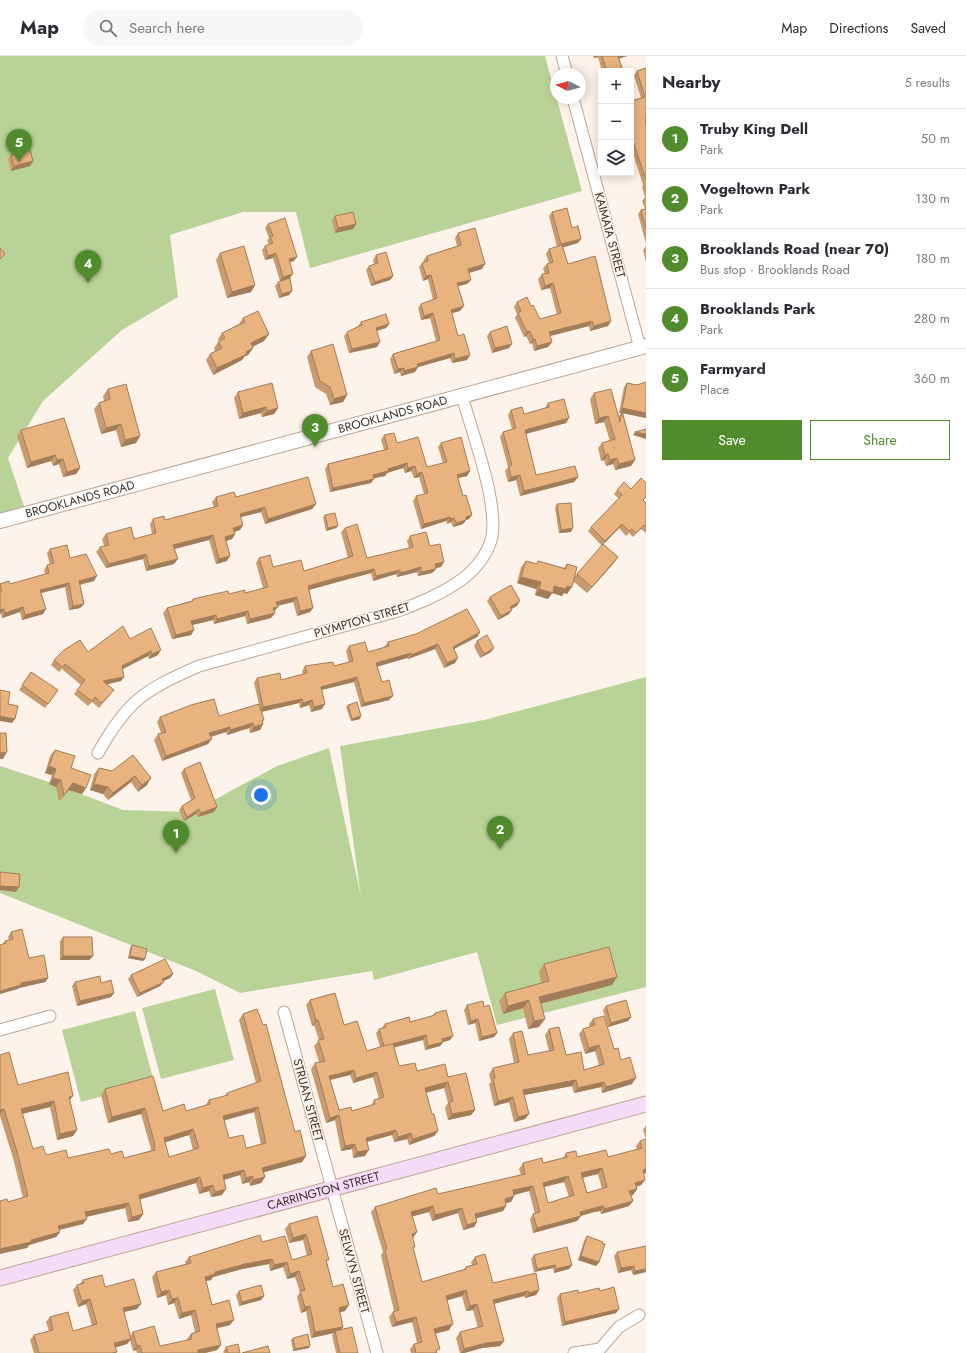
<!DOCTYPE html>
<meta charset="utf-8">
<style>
body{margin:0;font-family:Jost,sans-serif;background:#f7f7f7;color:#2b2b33}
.controls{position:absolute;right:12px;top:12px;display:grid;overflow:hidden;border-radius:0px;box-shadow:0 2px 10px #0003}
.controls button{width:36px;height:36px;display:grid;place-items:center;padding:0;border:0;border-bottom:1px solid #e1e1e2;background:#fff;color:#2b2b33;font:20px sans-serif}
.compass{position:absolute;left:550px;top:12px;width:36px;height:36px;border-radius:50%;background:#fff;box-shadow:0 2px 10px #0003;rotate:276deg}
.you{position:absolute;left:261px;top:739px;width:14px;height:14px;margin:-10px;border:3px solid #fff;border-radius:50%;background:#1a73e8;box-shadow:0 0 0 6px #1a73e833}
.badge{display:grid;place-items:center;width:26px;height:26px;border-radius:50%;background:#508c2c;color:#fff;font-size:13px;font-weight:700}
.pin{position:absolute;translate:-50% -33px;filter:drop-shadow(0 1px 2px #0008)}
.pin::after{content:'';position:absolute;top:21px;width:14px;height:12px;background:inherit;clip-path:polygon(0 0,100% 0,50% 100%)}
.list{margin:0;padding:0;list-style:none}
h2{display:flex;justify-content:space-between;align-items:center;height:52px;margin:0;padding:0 16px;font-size:17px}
h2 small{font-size:13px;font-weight:400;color:#7c7c81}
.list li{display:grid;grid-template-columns:26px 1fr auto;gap:12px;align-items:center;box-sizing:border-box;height:60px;padding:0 16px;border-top:1px solid #e1e1e2}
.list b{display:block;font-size:15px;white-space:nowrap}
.list p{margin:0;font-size:13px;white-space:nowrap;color:#7c7c81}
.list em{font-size:13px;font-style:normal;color:#7c7c81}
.actions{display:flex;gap:8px;padding:12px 16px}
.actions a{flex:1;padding:9px 0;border:1px solid #508c2c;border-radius:0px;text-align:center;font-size:14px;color:#508c2c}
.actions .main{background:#508c2c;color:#fff}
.icon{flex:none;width:22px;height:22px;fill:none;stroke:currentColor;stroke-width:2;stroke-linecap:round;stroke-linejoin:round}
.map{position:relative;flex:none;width:646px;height:1297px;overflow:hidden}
header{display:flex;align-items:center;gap:24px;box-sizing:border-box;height:56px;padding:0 20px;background:#fff;border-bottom:1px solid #e1e1e2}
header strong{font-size:19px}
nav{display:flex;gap:22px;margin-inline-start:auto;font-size:14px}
.search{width:280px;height:36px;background:#f7f7f7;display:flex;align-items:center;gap:10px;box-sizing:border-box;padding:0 14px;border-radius:22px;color:#7c7c81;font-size:15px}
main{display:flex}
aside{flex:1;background:#fff}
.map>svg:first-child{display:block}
</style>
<header>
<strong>Map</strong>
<div class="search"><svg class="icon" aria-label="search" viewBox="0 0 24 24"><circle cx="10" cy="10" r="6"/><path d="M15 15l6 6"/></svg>Search here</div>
<nav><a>Map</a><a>Directions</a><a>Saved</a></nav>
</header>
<main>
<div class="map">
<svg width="646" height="1297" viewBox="0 0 646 1297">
<rect width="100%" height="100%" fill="#fef3ea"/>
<!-- park -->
<g fill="#b9d298">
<polygon points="0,0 545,0 582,135 310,212 296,156 243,156 170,179 178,241 122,274 43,345 8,402 27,459 0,466"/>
<polygon points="646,621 646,931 497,969 477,896 374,924 372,915 240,937 196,915 0,837 0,710 58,729 123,754 192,756 277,710 329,692 361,841 340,690 484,664"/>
<polygon points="215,933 234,1004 161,1023 142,952"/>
<polygon points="135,955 154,1026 81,1046 62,974"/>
</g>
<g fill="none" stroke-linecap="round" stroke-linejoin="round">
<defs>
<g id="minor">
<polyline points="562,0 567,18"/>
<polyline points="573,42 640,292"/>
<path d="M98 697C127 645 144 634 199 610L398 555C419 547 442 538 461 524 475 514 489 497 492 480 498 445 472 376 462 340"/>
<polyline points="284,956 377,1297"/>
<polyline points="0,974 50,960"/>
<polyline points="574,1297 600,1293 619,1271 639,1259"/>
</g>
<g id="tertiary">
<path id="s1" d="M0 465 646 290"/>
</g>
<g id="secondary">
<path id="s2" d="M0 1222 646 1048"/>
</g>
</defs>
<!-- minor casing -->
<use href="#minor" stroke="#bea690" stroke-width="13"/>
<!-- tertiary casing -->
<use href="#tertiary" stroke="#bea690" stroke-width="16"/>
<!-- secondary casing -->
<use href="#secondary" stroke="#bea690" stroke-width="17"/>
<!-- minor -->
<use href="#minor" stroke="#fff" stroke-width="11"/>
<!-- tertiary -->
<use href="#tertiary" stroke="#fff" stroke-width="14"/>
<!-- secondary -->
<use href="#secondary" stroke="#f4dbf7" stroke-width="15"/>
</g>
<!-- wall -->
<g fill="#c89a6d" fill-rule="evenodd">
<polygon points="593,0 627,0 619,2 623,15 602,15 598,1 594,2"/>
<polygon points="646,12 646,188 638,158 641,154 645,153 642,145 645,141 642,131 643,129 631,91 631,45 641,42 634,19 637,15"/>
<polygon points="11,99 33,105 30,110 11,115 8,103"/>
<polygon points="552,156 572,172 578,187 562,191 568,208 611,265 608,270 590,275 589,270 550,280 552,286 548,291 534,295 532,287 530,288 526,280 524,281 519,270 515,262 517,258 514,251 517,246 531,250 540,263 557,259 550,232 541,234 538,223 542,218 545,218 543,212 547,208 549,207 546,198 549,193 557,191 549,160"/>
<polygon points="335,160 353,173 335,177 332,164"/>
<polygon points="268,168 294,205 290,206 290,222 292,235 289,239 279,242 275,230 278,226 290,223 280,225 273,202 265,204 262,194 265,190 269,188 267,185 269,182 265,172"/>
<polygon points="458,177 482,213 469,217 471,224 467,228 458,230 460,255 452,257 458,280 467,304 452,307 450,302 418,311 415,316 401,320 400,316 394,318 390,303 393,298 436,285 430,262 421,264 418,252 421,248 433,244 428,223 423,225 419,211 422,207 424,206 423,205 427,200 457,190 455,182"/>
<polygon points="646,190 646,206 643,194"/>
<polygon points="220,197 255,229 251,236 227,242 216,204"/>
<polygon points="376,199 393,220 390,224 371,230 366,214 369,210 374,208 373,204"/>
<polygon points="243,262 269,278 264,285 252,291 253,292 248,299 245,300 242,304 213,319 206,304 210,298 215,295 214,292 219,285 218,283 222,277 239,268"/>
<polygon points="361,266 389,268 386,272 376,275 377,291 349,297 344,280 347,276 358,270"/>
<polygon points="490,276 509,292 492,297 487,280"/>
<polygon points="311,295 347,339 343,346 330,349 326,338 315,331 307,301"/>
<polygon points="646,326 646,362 623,357 635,404 631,410 615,414 613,408 606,410 604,404 601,405 598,392 602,387 610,385 604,366 595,368 590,343 594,337 619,360 621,357 619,357 624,331 627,327 637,329"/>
<polygon points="108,333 140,380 136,387 121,391 116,374 101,378 94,353 99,347 104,345 103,340"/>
<polygon points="238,336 278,352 274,358 262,361 261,357 239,363 234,342"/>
<polygon points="548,347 566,367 526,378 536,419 578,421 574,426 520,440 516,424 508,426 505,415 508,411 500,381 503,376 512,373 508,359 511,354 524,358 545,352"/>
<polygon points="21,374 80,412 76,418 63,421 59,408 53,410 51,405 27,412 17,380"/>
<polygon points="384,379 397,387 427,411 443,407 438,391 441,387 470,415 467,420 458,422 469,463 466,464 463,468 453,471 451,466 447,468 446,465 421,473 413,445 416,440 424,438 419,421 414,422 411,415 405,417 403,412 387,417 385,420 374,422 371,427 330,436 325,413 328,408 384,394 381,384"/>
<polygon points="617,434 643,444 646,447 646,477 641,473 633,481 629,477 626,480 619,472 603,488 618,501 613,508 587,537 573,525 567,538 564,537 562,540 552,537 548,543 535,539 536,533 517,527 521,511 526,505 536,508 538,505 564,512 567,508 574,521 602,490 588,475 591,471 619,443 614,438"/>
<polygon points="216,441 236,441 316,448 312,453 265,468 261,456 241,461 240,474 234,476 235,478 232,483 226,485 227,505 216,508 209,484 175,493 174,508 146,515 143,503 106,512 96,496 100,491 104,490 102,483 106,478 134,483 152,478 150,468 153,463 165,464 214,451 212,446"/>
<polygon points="557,448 571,476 559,477 555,452"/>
<polygon points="325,459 338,470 336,472 326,475 323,461"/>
<polygon points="345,472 367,502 409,492 407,485 410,480 430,490 441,511 435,512 436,513 432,517 418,520 417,516 397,521 396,518 373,525 371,517 333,527 309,534 313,552 310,556 297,560 293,546 277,550 274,556 275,557 271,562 247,568 245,560 214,568 213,564 192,569 194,574 191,579 172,583 163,557 167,552 191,545 193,543 229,538 245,537 263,532 256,507 259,502 273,511 304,515 348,502 341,476"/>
<polygon points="50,493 70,502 94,525 80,529 84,548 80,552 69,554 65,531 41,537 46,553 43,558 22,564 20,556 2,562 1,557 0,558 0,528 10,528 45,518 44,514 47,509 50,509 47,497"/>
<polygon points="490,541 517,550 511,553 509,558 498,564 487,545"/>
<polygon points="480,576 477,581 454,593 455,607 444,612 435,593 408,603 407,602 377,610 382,626 389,644 361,651 354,626 322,634 322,653 311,656 309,649 300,652 299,647 262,656 264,664 263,666 263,668 260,674 250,677 249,672 227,679 226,676 211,681 208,688 162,705 154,684 158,678 161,677 157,666 160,661 219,660 259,648 254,627 257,622 281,624 303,618 302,615 305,610 334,610 349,606 346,595 349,590 368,596 385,592 384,591 388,586"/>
<polygon points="130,583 158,599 149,603 148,600 123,613 121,625 107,628 114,634 99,652 92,646 88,650 74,638 81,629 62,613 59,616 51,609 54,604 88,596"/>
<polygon points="477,585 491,596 480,602 474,590"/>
<polygon points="31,616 58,634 45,652 19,634"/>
<polygon points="348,649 360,663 351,665 346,651"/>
<polygon points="55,694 71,712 86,732 82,738 69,734 59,745 56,731 49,728 52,719 45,717 50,700"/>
<polygon points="133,699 147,729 138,736 131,726 108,744 103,738 90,734 94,718 99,712 112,715"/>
<polygon points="184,713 214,756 198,761 196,758 184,765 179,754 182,750 191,744 181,717"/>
<polygon points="11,876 29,902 48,922 45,926 19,932 18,933 3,888 5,885 9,884 8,881"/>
<polygon points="63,881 93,900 89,904 60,904 60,885"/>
<polygon points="132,889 145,903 143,905 128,902 130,892"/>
<polygon points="544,908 612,929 541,948 539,971 528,973 523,952 503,958 499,945 505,937 541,927 539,916"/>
<polygon points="173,918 170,922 163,925 160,930 137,941 128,923 131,919"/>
<polygon points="75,926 101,927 114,937 111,941 77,950 72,930"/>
<path d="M310 944 344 969 367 995 380 991 376 977 379 973 382 972 385 968 410 966 432 960 435 957 450 984 443 986 440 990 425 994 423 984 394 991 399 1010 417 1015 448 1021 475 1054 471 1059 448 1064 445 1052 448 1047 444 1032 426 1036 432 1058 438 1075 434 1080 409 1089 407 1083 394 1086 392 1079 367 1086 365 1100 353 1102 352 1093 341 1095 335 1064 326 1067 311 1013 315 1007 319 1006 314 990 319 984 314 969 312 970 306 949ZM350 1019 353 1027 373 1021 379 1043 374 1044 371 1050 352 1055 339 1054 330 1024Z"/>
<polygon points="467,949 497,977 494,981 479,985 475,967 468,969 464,954"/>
<polygon points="606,950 631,961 628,965 608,971 603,954"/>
<path d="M243 958 295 1076 306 1100 302 1106 263 1116 265 1121 261 1127 250 1130 249 1126 242 1128 240 1119 224 1124 222 1139 211 1141 209 1135 199 1138 196 1127 140 1143 143 1158 139 1164 128 1166 125 1152 86 1161 83 1168 59 1174 60 1176 56 1181 29 1189 27 1192 8 1146 23 1142 13 1102 0 1060V999L18 1029 70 1044 77 1074 73 1080 57 1084 50 1051 22 1058 33 1093 46 1099 68 1102 111 1098 124 1102 150 1095 151 1093 141 1058 108 1067 101 1039 105 1033 163 1055H186L205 1050 209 1044 225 1040 227 1037 256 1027 239 964ZM254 1056 261 1089 246 1092 229 1082 224 1064ZM189 1079 193 1094 169 1101 165 1086Z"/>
<polygon points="593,963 621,1004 632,1028 602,1037 601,1031 574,1037 572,1030 524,1039 529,1058 525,1063 514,1066 509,1046 494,1050 489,1028 491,1026 489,1018 493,1012 514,1007 509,983 513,977 528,999 549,995 545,979 549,973 566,999 584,1014 599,1009 595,995 585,998 579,978 583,973 590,971 589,968"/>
<path d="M646 1069V1117L644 1118 641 1129 636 1131 637 1133 633 1139H631L633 1145 629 1150 601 1158 600 1155 594 1156 581 1160 577 1165 533 1177 530 1163 533 1158H535L529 1135 514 1139V1140L511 1146 506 1147V1150L503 1155 476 1162 474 1171 463 1174 458 1157 432 1165 429 1156 412 1160 413 1193 422 1226 463 1214 466 1211 472 1209 471 1206 475 1201 493 1227 539 1234 536 1239 525 1242 524 1240 494 1248 504 1285 500 1290 482 1292 464 1297H460L456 1282 460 1276 478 1272 473 1254 466 1255 462 1240 447 1244 449 1274 436 1277 437 1297H411L410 1293 414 1288 417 1287 412 1266 392 1271 389 1261 393 1256 394 1255 381 1199 383 1196 371 1156 375 1151 438 1138 521 1119 519 1113 523 1107H543L563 1102 566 1097 577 1101H608L637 1094 636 1090 640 1085 646 1083 643 1074ZM598 1118 602 1133 587 1137 583 1121ZM564 1126 569 1141 548 1147 544 1131Z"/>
<polygon points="317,1160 327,1207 333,1231 345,1255 340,1256 343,1271 341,1274 358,1297 336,1297 332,1279 334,1277 311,1282 306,1255 301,1257 297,1241 300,1236 295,1221 287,1223 283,1211 270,1215 269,1208 242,1213 213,1221 211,1224 206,1225 212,1249 230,1269 217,1272 221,1289 217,1294 205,1297 137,1297 136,1294 133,1295 130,1284 127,1288 115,1291 116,1297 34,1297 30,1284 34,1279 49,1275 46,1266 50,1261 73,1275 92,1270 86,1248 78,1251 73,1234 77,1229 80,1228 83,1224 105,1231 137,1253 124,1256 130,1280 133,1276 160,1290 187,1284 187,1283 191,1278 195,1276 191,1259 179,1263 174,1247 168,1249 166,1239 157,1242 152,1221 156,1216 186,1208 185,1206 189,1201 262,1186 292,1204 307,1200 303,1184 289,1187 285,1173 289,1168"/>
<polygon points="587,1180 599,1206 596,1210 578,1204 584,1185"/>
<polygon points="617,1196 646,1216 633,1219 631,1214 618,1217 614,1200"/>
<polygon points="534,1199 572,1209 569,1213 554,1217 553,1212 534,1216 531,1203"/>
<polygon points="239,1235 264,1240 261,1244 239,1250 236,1239"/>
<polygon points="600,1235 616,1257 562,1270 557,1242 560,1238 578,1237"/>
<polygon points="293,1282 309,1292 293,1295 291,1284"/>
<polygon points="226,1291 240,1297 224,1297 223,1296"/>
</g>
<!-- shaded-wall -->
<g fill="#a27d59">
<polygon points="595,0 599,0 598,1 594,2"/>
<polygon points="617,0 627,0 615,4"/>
<polygon points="33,105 30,110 11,115 14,110"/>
<polygon points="356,168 353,173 335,177 338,172"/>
<polygon points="581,183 578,187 558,193 561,188"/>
<polygon points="276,197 273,202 265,204 268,200"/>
<polygon points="297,201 294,205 286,207 289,203"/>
<polygon points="485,208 482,213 465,218 468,213"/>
<polygon points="293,218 290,222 280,225 283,221"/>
<polygon points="431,219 428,223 423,225 426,220"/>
<polygon points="393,220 390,224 371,230 375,226"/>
<polygon points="471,224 467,228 454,231 457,227"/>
<polygon points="553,227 550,232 541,234 545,230"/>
<polygon points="255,229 251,236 227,242 232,236"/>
<polygon points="292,235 289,239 279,242 282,238"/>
<polygon points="464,250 460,255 448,258 451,254"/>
<polygon points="433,257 430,262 421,264 424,260"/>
<polygon points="592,265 589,270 546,281 549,276"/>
<polygon points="611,265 608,270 590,275 594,270"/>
<polygon points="389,268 386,272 373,276 376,272"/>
<polygon points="530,275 526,280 524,281 527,276"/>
<polygon points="269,278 264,285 246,294 251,287"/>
<polygon points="533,283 535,283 532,287 530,288"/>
<polygon points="380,286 377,291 349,297 352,293"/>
<polygon points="552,286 548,291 534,295 537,290"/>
<polygon points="512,288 509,292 492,297 495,292"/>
<polygon points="253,292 248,299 245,300 242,304 213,319 217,312"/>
<polygon points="454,297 450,302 418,311 415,316 401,320 404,315 417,308"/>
<polygon points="470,299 467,304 452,307 455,303"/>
<polygon points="404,312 400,316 394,318 398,313"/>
<polygon points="347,339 343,346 330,349 334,343"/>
<polygon points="266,351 261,357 239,363 243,357"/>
<polygon points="278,352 274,358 262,361 267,355"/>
<polygon points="622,352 646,357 646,362 622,357 622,355 621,357 619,357"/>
<polygon points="608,360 604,366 595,368 599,362"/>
<polygon points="569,362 566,367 521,379 525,374"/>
<polygon points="121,368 116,374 101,378 106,372"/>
<polygon points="635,376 646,378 646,383 633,379"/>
<polygon points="140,380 136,387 121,391 125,384"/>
<polygon points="608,398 604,404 601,405 605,399"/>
<polygon points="55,399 51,405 27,412 31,406"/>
<polygon points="617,402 613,408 606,410 610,404"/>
<polygon points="63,403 59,408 53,410 57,404"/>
<polygon points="635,404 631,410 615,414 619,408"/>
<polygon points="407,407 403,412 387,417 385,420 370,423 373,419 388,413"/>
<polygon points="415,410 411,415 405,417 408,412"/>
<polygon points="80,412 76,418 63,421 67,416"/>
<polygon points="470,415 467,420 454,423 457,419"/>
<polygon points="422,416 419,421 414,422 417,418"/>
<polygon points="520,419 516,424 508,426 511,421"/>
<polygon points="578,421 574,426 520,440 524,435"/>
<polygon points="374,423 371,427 330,436 333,432"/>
<polygon points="316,448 312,453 265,468 268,463"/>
<polygon points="265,451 261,456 237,462 240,458"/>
<polygon points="472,459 469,463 466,464 463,468 453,471 456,467 466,461"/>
<polygon points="450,461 446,465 421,473 424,468"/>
<polygon points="454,462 451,466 447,468 450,463"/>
<polygon points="622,468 619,472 602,490 605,485"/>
<polygon points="243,469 240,474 230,477 233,472"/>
<polygon points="338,470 336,472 326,475 328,472"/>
<polygon points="573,472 571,476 559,477 561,474"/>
<polygon points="235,478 232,483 222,486 225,481"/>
<polygon points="213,479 209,484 170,494 173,489"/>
<polygon points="146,498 143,503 106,512 109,508"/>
<polygon points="230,500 227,505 216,508 219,503"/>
<polygon points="618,501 613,508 587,537 592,531"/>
<polygon points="178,503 174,508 146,515 149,510"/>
<polygon points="444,506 441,511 431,513 435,508"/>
<polygon points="421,511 417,516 397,521 400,517"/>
<polygon points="374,513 371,517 305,535 308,530"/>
<polygon points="436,513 432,517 418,520 421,516"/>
<polygon points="400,514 396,518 373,525 376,520"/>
<polygon points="97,520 94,525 76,529 79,525"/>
<polygon points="521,521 541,526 536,533 517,527"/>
<polygon points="69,527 65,531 37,538 40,534"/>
<polygon points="554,530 567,530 572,531 567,538 564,537 562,540 552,537 548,543 535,539 539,533"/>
<polygon points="297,541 293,546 273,551 276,546"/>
<polygon points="520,545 517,550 508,555 510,551"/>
<polygon points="84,548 80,552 69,554 73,550"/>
<polygon points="23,551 20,556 2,562 5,557"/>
<polygon points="278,551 274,556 273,552"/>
<polygon points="313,552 310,556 297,560 300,555"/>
<polygon points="4,553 1,557 0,558 0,554"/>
<polygon points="46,553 43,558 22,564 25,559"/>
<polygon points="512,554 509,558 498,564 501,560"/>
<polygon points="248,555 245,560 214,568 217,563"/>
<polygon points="275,557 271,562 247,568 250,563"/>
<polygon points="216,559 213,564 188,570 191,565"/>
<polygon points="194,574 191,579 172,583 176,579"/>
<polygon points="480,576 477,581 450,595 453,591"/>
<polygon points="438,588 435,593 408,603 411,599"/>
<polygon points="494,592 491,596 480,602 484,598"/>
<polygon points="161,594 158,599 149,603 152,598"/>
<polygon points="151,595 148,600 119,615 122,610"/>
<polygon points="411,597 407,602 373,612 376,607"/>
<polygon points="458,602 455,607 444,612 447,607"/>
<polygon points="124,621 121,625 100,630 103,625"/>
<polygon points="357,621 354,626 317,635 321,631"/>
<polygon points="393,640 389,644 361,651 364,647"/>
<polygon points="302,643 299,647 260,656 263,651"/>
<polygon points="312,644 309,649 300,652 303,647"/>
<polygon points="325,648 322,653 311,656 314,651"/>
<polygon points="0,660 15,663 12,667 0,665"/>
<polygon points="361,660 360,663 351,665 352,663"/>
<polygon points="253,667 249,672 227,679 230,674"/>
<polygon points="263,668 260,674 250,677 254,671"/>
<polygon points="230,671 226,676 206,682 209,677"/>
<polygon points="212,683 208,688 162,705 166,700"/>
<polygon points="7,696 3,703 0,703 0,697"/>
<polygon points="49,710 56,713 52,719 45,717"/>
<polygon points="135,720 131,726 108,744 113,737"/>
<polygon points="53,722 61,724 56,731 49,728"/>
<polygon points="151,722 147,729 138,736 142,729"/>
<polygon points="73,727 86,732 82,738 69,734 59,745"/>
<polygon points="94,728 108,731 103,738 90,734"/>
<polygon points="217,751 214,756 198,761 201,757"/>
<polygon points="199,753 196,758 184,765 187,761"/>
<polygon points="0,830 19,831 16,836 0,834"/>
<polygon points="63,900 93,900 89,904 60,904"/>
<polygon points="130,900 145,903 143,905 128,902"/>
<polygon points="173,918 170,922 159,927 162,923"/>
<polygon points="617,921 612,929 534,949 539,941"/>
<polygon points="48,922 45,926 19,932 18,933 0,938 0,935 21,927"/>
<polygon points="164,926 160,930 137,941 140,937"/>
<polygon points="114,937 111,941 77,950 80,945"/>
<polygon points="529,944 523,952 503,958 508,950"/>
<polygon points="631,961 628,965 608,971 611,967"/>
<polygon points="478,963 475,967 468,969 471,965"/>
<polygon points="545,963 539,971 528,973 534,965"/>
<polygon points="316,964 318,964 314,969 312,970"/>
<polygon points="497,977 494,981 479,985 482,981"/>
<polygon points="426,979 423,984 381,995 384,990"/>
<polygon points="453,980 450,984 443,986 440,990 425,994 428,990 442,983"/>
<polygon points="599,989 595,995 585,998 589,992"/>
<polygon points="354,1014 350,1019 325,1025 329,1020"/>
<polygon points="377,1016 373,1021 353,1027 356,1022"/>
<polygon points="636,1022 632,1028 602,1037 606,1031"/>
<polygon points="576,1024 572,1030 519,1040 523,1034"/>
<polygon points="448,1026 444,1032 422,1038 425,1032"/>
<polygon points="604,1026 601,1031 574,1037 578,1032"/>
<polygon points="73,1040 69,1045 69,1041"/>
<polygon points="513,1041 509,1046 494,1050 498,1045"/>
<polygon points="54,1045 50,1051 17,1059 21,1053"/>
<polygon points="258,1051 254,1056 219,1066 223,1060"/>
<polygon points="145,1052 141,1058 108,1067 112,1061"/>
<polygon points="4,1053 0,1058 0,1054"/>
<polygon points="475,1054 471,1059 448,1064 452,1058"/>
<polygon points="529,1058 525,1063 514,1066 518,1061"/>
<polygon points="339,1059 335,1064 326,1067 330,1062"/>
<polygon points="193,1073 189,1079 160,1088 164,1082"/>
<polygon points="77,1074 73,1080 57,1084 60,1078"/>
<polygon points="396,1074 392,1079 362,1087 366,1082"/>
<polygon points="438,1075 434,1080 409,1089 413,1083"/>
<polygon points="411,1077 407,1083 394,1086 398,1081"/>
<polygon points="355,1088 352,1093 341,1095 345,1090"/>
<polygon points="369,1094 365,1100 353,1102 357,1096"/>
<polygon points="306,1100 302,1106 258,1118 262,1112"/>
<polygon points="602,1112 598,1118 578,1123 581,1117"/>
<polygon points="646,1113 646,1117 639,1119 643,1114"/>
<polygon points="244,1114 240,1119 219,1125 223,1119"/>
<polygon points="253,1120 249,1126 242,1128 246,1122"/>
<polygon points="568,1120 564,1126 539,1132 543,1127"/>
<polygon points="200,1121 196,1127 135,1145 139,1139"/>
<polygon points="265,1121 261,1127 250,1130 253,1124"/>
<polygon points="645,1124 641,1129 631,1132 635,1127"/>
<polygon points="213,1129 209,1135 199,1138 203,1132"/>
<polygon points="533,1130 529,1135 509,1140 513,1134"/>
<polygon points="226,1133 222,1139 211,1141 215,1136"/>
<polygon points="637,1133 633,1139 626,1141 629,1135"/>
<polygon points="514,1140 511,1146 501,1148 505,1143"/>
<polygon points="633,1145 629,1150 601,1158 604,1153"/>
<polygon points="129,1147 125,1152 81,1162 85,1156"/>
<polygon points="433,1150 429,1156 407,1162 411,1156"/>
<polygon points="506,1150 503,1155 471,1164 475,1158"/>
<polygon points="604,1150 600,1155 594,1156 580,1160 581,1160 577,1165 533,1177 537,1172 580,1156 598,1151"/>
<polygon points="462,1152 458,1157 432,1165 435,1159"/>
<polygon points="143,1158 139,1164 128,1166 132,1161"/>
<polygon points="87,1163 83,1168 54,1175 58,1170"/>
<polygon points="477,1166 474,1171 463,1174 467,1169"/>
<polygon points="60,1176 56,1181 29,1189 27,1192 0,1198 0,1193"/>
<polygon points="417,1176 413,1182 412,1178"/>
<polygon points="306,1178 303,1184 289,1187 293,1182"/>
<polygon points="581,1200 599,1206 596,1210 578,1204"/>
<polygon points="272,1203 269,1208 242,1213 213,1221 211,1224 201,1226 205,1221 215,1216 245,1208"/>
<polygon points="287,1206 283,1211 270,1215 274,1209"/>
<polygon points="555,1209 553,1212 534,1216 537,1213"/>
<polygon points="572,1209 569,1213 554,1217 556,1213"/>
<polygon points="634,1210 631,1214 618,1217 621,1212"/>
<polygon points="646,1213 646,1216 633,1219 635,1215"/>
<polygon points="299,1215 295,1221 287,1223 290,1218"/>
<polygon points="169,1234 166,1239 157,1242 161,1236"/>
<polygon points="466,1234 462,1240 442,1246 446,1240"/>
<polygon points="539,1234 536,1239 525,1242 529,1237"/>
<polygon points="528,1235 524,1240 489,1249 493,1244"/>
<polygon points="264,1240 261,1244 239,1250 242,1246"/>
<polygon points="178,1242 174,1247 168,1249 172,1243"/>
<polygon points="90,1243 86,1248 78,1251 82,1245"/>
<polygon points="141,1248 137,1253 119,1257 123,1252"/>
<polygon points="477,1248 473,1254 466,1255 470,1250"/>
<polygon points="349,1249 345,1255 335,1257 339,1252"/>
<polygon points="310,1250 306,1255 301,1257 305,1251"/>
<polygon points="619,1253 616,1257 562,1270 565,1266"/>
<polygon points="195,1254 191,1259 179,1263 182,1257"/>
<polygon points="416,1261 412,1266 392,1271 396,1266"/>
<polygon points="234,1264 230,1269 213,1273 216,1268"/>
<polygon points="453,1268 449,1274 431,1279 434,1273"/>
<polygon points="343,1271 339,1276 335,1275 334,1277 311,1282 315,1276"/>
<polygon points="131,1283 127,1288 111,1293 114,1287"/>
<polygon points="504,1285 500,1290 482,1292 464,1297 461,1297 464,1293 486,1287"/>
<polygon points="140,1289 136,1294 133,1295 137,1290"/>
<polygon points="221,1289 217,1294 205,1297 196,1297 198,1294"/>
<polygon points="310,1290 309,1292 293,1295 295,1293"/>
</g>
<!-- building -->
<g fill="#e8b37f" stroke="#a27d59" fill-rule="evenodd">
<polygon points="602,0 618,0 623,15 607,15"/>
<polygon points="646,12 646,63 645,63 646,68 646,124 631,79 631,45 645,41 637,15"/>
<polygon points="30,94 33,105 14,110 11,99"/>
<polygon points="567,152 572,172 578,170 581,183 561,188 552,156"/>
<polygon points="646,153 646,173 641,154"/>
<polygon points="353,156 356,168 338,172 335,160"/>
<polygon points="285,162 297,201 289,203 293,218 283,221 276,197 268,200 265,190 273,187 270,181 273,180 268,168"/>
<polygon points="475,172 485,208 468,213 471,224 457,227 464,250 451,254 458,280 464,278 470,299 455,303 454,297 417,308 418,311 404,315 404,312 398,313 393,298 440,284 433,257 424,260 421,248 437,242 431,219 426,220 422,207 428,205 427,200 461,189 458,177"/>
<polygon points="562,189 568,208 595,200 611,265 594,270 592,265 549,276 552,286 537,290 535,283 533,283 530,275 527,276 522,266 518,257 521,255 517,246 527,241 531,250 533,249 540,263 561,257 553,227 545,230 542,218 549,217 547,208 553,206 549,193"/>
<polygon points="244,190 255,229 232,236 220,197"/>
<polygon points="0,192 5,198 0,203"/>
<polygon points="386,196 393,220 375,226 369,210 378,207 376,199"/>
<polygon points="290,222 292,235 282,238 278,226"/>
<polygon points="258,255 269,278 251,287 253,292 246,296 247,298 217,312 210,298 222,292 218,286 225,282 222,277 245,266 243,262"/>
<polygon points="386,258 389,268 376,272 380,286 352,293 347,276 362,269 361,266"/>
<polygon points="507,270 512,288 495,292 490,276"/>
<polygon points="333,288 347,339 334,343 330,331 320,325 311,295"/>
<polygon points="646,326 646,357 622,352 627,327 637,329"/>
<polygon points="272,327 278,352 267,355 266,351 243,357 238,336"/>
<polygon points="126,328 140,380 125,384 121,368 106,372 99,347 110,343 108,333"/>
<polygon points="611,333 620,366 622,355 635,404 619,408 617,402 610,404 608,398 605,399 602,387 615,383 608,360 599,362 594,337"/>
<polygon points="564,343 569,362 525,374 536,419 575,410 578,421 524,435 520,419 511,421 509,410 512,409 503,376 516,372 511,354 522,351 524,358 549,351 548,347"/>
<polygon points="64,362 80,412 67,416 63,403 57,404 55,399 31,406 21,374"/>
<polygon points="646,373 646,378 635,376"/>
<polygon points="394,377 397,387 418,381 427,411 447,406 441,387 461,381 470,415 457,419 463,440 466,439 472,459 466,461 466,464 456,467 454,462 450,463 450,461 424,468 416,440 428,437 422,416 417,418 415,410 408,412 407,407 388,413 388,415 373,419 374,423 333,432 328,408 388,393 384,379"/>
<polygon points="308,421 316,448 268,463 265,451 240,458 243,469 233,472 235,478 225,481 230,500 219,503 213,479 173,489 178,503 149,510 146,498 109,508 100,491 109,489 106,478 131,471 134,483 156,477 153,463 164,460 165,464 218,450 216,441 234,436 236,441"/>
<polygon points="641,422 646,427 646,441 643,444 646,447 646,471 644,469 636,477 632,473 629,475 622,468 605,485 591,471 622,439 617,434 624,426 631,433"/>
<polygon points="571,447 573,472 561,474 557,448"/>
<polygon points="335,457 338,470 328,472 325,459"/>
<polygon points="357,468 367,502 413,491 410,480 426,476 430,490 440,488 444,506 435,508 436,513 421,516 421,511 400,517 400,514 376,520 374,513 336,522 308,530 313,552 300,555 297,541 276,546 278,551 273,552 275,557 250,563 248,555 217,563 216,559 191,565 194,574 176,579 167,552 193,545 193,543 228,535 229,538 245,534 245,537 268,531 259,502 270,499 273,511 301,504 304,515 353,500 345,472"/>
<polygon points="603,488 618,501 592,531 577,518"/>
<polygon points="67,489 70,502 86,498 97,520 79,525 84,548 73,550 69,527 40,534 46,553 25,559 23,551 5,557 4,553 0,554 0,535 2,535 0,528 9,525 10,528 49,517 47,509 54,507 50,493"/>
<polygon points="526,505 537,508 538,505 566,513 567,508 577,511 572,531 567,530 566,533 554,530 553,537 539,533 541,526 521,521"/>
<polygon points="511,529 520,545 510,551 512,554 501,560 490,541"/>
<polygon points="467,553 480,576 453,591 458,602 447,607 438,588 411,599 411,597 376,607 382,626 389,624 393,640 364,647 357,621 321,631 325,648 314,651 312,644 303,647 302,643 263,651 257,622 280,617 281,624 307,617 305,610 333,606 334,610 353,605 349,590 365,586 368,596 389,590 388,586 416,578"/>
<polygon points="123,570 130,583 151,572 161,594 152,598 151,595 122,610 124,621 103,625 114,634 102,647 95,641 92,645 77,634 85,624 65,608 62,611 54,604 64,594 80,584 88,596"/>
<polygon points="487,579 494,592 484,598 477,585"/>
<polygon points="31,616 58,634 48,648 22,629"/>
<polygon points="0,634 10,636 8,648 18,650 15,663 0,660"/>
<polygon points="214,643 219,660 259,648 264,664 262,664 263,668 254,671 253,667 230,674 230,671 209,677 212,683 166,700 158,678 166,676 160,661 191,649"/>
<polygon points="357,646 361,660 352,663 348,649"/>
<polygon points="0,677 6,677 7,696 0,697"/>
<polygon points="55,694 75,700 71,712 91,719 86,732 73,727 64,739 61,724 53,722 56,713 49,710"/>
<polygon points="133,699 151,722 142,729 135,720 113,737 108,731 94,728 99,712 112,715"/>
<polygon points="200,706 217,751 201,757 199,753 187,761 182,750 195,742 184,713"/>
<polygon points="0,816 20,818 19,831 0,830"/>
<polygon points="22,873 29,902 44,899 48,922 21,927 21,929 0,935 0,889 6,887 5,885 13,883 11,876"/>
<polygon points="63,881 92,881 93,900 63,900"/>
<polygon points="132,889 147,893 145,903 130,900"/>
<polygon points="609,891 617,921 539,941 545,963 534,965 529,944 508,950 505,937 549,925 544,908"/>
<polygon points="165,903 173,918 162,923 164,926 140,937 131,919"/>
<polygon points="100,920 101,927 111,924 114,937 80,945 75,926"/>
<path d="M335 937 344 969 357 965 367 995 393 987 399 1010 415 1007 417 1015 445 1008 448 1021 466 1017 475 1054 452 1058 449 1047 453 1045 448 1026 425 1032 432 1058H434L438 1075 413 1083 411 1077 398 1081 396 1074 366 1082 369 1094 357 1096 355 1088 345 1090 339 1059 330 1062 315 1007 325 1005 318 984 324 983 318 964H316L310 944ZM354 1014 356 1022 377 1016 384 1041 374 1044 375 1048 352 1055 351 1051 339 1054 329 1020Z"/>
<polygon points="626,944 631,961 611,967 606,950"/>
<polygon points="483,945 484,951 489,949 497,977 482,981 478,963 471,965 467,949"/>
<path d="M257 953 263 969 266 968 295 1076 300 1074 306 1100 262 1112 265 1121 253 1124V1120L246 1122 244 1114 223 1119 226 1133 215 1136 213 1129 203 1132 200 1121 139 1139 143 1158 132 1161 129 1147 85 1156 87 1163 58 1170 60 1176 31 1184V1186L0 1193V1145L7 1143 8 1146 28 1140 17 1096 4 1053 0 1054V999L9 996 18 1029 68 1016 73 1040 69 1041 77 1074 60 1078 54 1045 21 1053 33 1093 43 1090 46 1099 66 1094 68 1102 109 1093 111 1098 122 1095 124 1102 155 1094 154 1089H155L145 1052 112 1061 105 1033 153 1020 163 1055 184 1048 186 1055 210 1048 209 1044 228 1039 227 1037 261 1025 243 958ZM258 1051 266 1087 246 1092 243 1079 229 1082 223 1060ZM193 1073 199 1092 169 1101 164 1082Z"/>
<polygon points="446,954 453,980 442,983 443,986 428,990 426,979 384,990 379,973 386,971 385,968 409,961 410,966 435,959 435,957"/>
<polygon points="604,960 614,993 618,992 621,1004 630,1001 636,1022 606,1031 604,1026 578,1032 576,1024 523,1034 529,1058 518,1061 513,1041 498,1045 493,1023 495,1022 493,1012 519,1006 513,977 522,975 528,999 554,994 549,973 559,971 566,999 581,996 584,1014 604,1008 599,989 589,992 583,973 595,969 593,963"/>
<path d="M646 1083V1113L643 1114 645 1124 635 1127 637 1133 629 1135 633 1145 604 1153V1150L598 1151 580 1156 581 1160 537 1172 533 1158 540 1156 533 1130 513 1134 514 1140 505 1143 506 1150 475 1158 477 1166 467 1169 462 1152 435 1159 433 1150 411 1156 417 1176 412 1178 415 1191H413L422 1226 466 1213V1211L477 1208 475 1201 485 1198 493 1227 536 1217 539 1234 529 1237 528 1235 493 1244 504 1285 486 1287 464 1293 460 1276 483 1270 477 1248 470 1250 466 1234 446 1240 453 1268 434 1273 440 1293 436 1294 437 1297H416L414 1288 422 1286 416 1261 396 1266 393 1256 399 1254 385 1194 387 1193 375 1151 436 1132 438 1138 525 1118 523 1107 542 1102 543 1107 567 1101 566 1097 576 1095 577 1101 606 1094 608 1101 642 1092 640 1085ZM602 1112 607 1131 587 1137 581 1117ZM568 1120 574 1139 548 1147 543 1127Z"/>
<polygon points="317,1160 329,1204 326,1204 333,1231 343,1228 349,1249 339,1252 343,1271 315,1276 310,1250 305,1251 300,1235 305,1234 299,1215 290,1218 287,1206 274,1209 272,1203 245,1208 215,1216 215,1218 205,1221 212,1249 229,1244 234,1264 216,1268 221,1289 198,1294 198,1297 142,1297 140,1289 137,1290 133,1276 154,1270 160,1290 192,1283 191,1278 200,1275 195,1254 182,1257 178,1242 172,1243 169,1234 161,1236 156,1216 191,1207 189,1201 260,1179 262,1186 285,1180 292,1204 312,1198 306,1178 293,1182 289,1168"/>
<polygon points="587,1180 603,1186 602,1187 605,1188 599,1206 581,1200"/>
<polygon points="646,1190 646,1213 635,1215 634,1210 621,1212 617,1196"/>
<polygon points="567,1191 572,1209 556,1213 555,1209 537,1213 534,1199"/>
<polygon points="102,1219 105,1231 134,1223 141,1248 123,1252 131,1283 114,1287 117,1296 112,1297 39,1297 34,1279 53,1274 50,1261 68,1256 73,1275 97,1268 90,1243 82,1245 77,1229 84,1227 83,1224"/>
<polygon points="261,1229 264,1240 242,1246 239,1235"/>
<polygon points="614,1231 619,1253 565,1266 560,1238 578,1234 578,1237 599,1232 600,1235"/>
<polygon points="352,1271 358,1297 340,1297 335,1275"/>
<polygon points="308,1278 310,1290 295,1293 293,1282"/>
<polygon points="238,1288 240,1297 228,1297 226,1291"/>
<polygon points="268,1290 270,1297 242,1297"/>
</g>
<g text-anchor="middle" stroke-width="3" stroke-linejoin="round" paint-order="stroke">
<!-- street labels -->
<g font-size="12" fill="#3a3128" stroke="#fef3ea">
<text transform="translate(610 179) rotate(75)" y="4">KAIMATA STREET</text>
<text dy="4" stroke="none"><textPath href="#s1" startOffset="407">BROOKLANDS ROAD</textPath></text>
<text dy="4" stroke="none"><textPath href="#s1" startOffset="83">BROOKLANDS ROAD</textPath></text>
<text transform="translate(362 564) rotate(-16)" y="4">PLYMPTON STREET</text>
<text transform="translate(308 1044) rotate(75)" y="4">STRUAN STREET</text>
<text dy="4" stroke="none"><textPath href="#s2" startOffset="335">CARRINGTON STREET</textPath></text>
<text transform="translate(354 1215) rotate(75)" y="4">SELWYN STREET</text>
</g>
</g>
</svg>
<div class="controls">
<button>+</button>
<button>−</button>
<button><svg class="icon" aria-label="layers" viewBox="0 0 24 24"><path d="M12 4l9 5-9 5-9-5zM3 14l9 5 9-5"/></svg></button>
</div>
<svg class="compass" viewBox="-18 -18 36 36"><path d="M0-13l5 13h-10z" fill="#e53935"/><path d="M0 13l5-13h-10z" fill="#7c7c81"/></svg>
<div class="you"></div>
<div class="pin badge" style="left:176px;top:797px">1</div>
<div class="pin badge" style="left:500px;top:793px">2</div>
<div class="pin badge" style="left:315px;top:391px">3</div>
<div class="pin badge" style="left:88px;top:227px">4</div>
<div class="pin badge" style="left:19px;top:106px">5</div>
</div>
<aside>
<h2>Nearby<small>5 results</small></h2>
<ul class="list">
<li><span class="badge">1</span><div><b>Truby King Dell</b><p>Park</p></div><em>50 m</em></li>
<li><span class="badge">2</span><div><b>Vogeltown Park</b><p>Park</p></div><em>130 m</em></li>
<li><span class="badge">3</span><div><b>Brooklands Road (near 70)</b><p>Bus stop · Brooklands Road</p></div><em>180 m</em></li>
<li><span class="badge">4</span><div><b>Brooklands Park</b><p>Park</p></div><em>280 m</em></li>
<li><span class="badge">5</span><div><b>Farmyard</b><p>Place</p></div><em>360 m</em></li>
</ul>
<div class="actions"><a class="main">Save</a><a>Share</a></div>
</aside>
</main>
